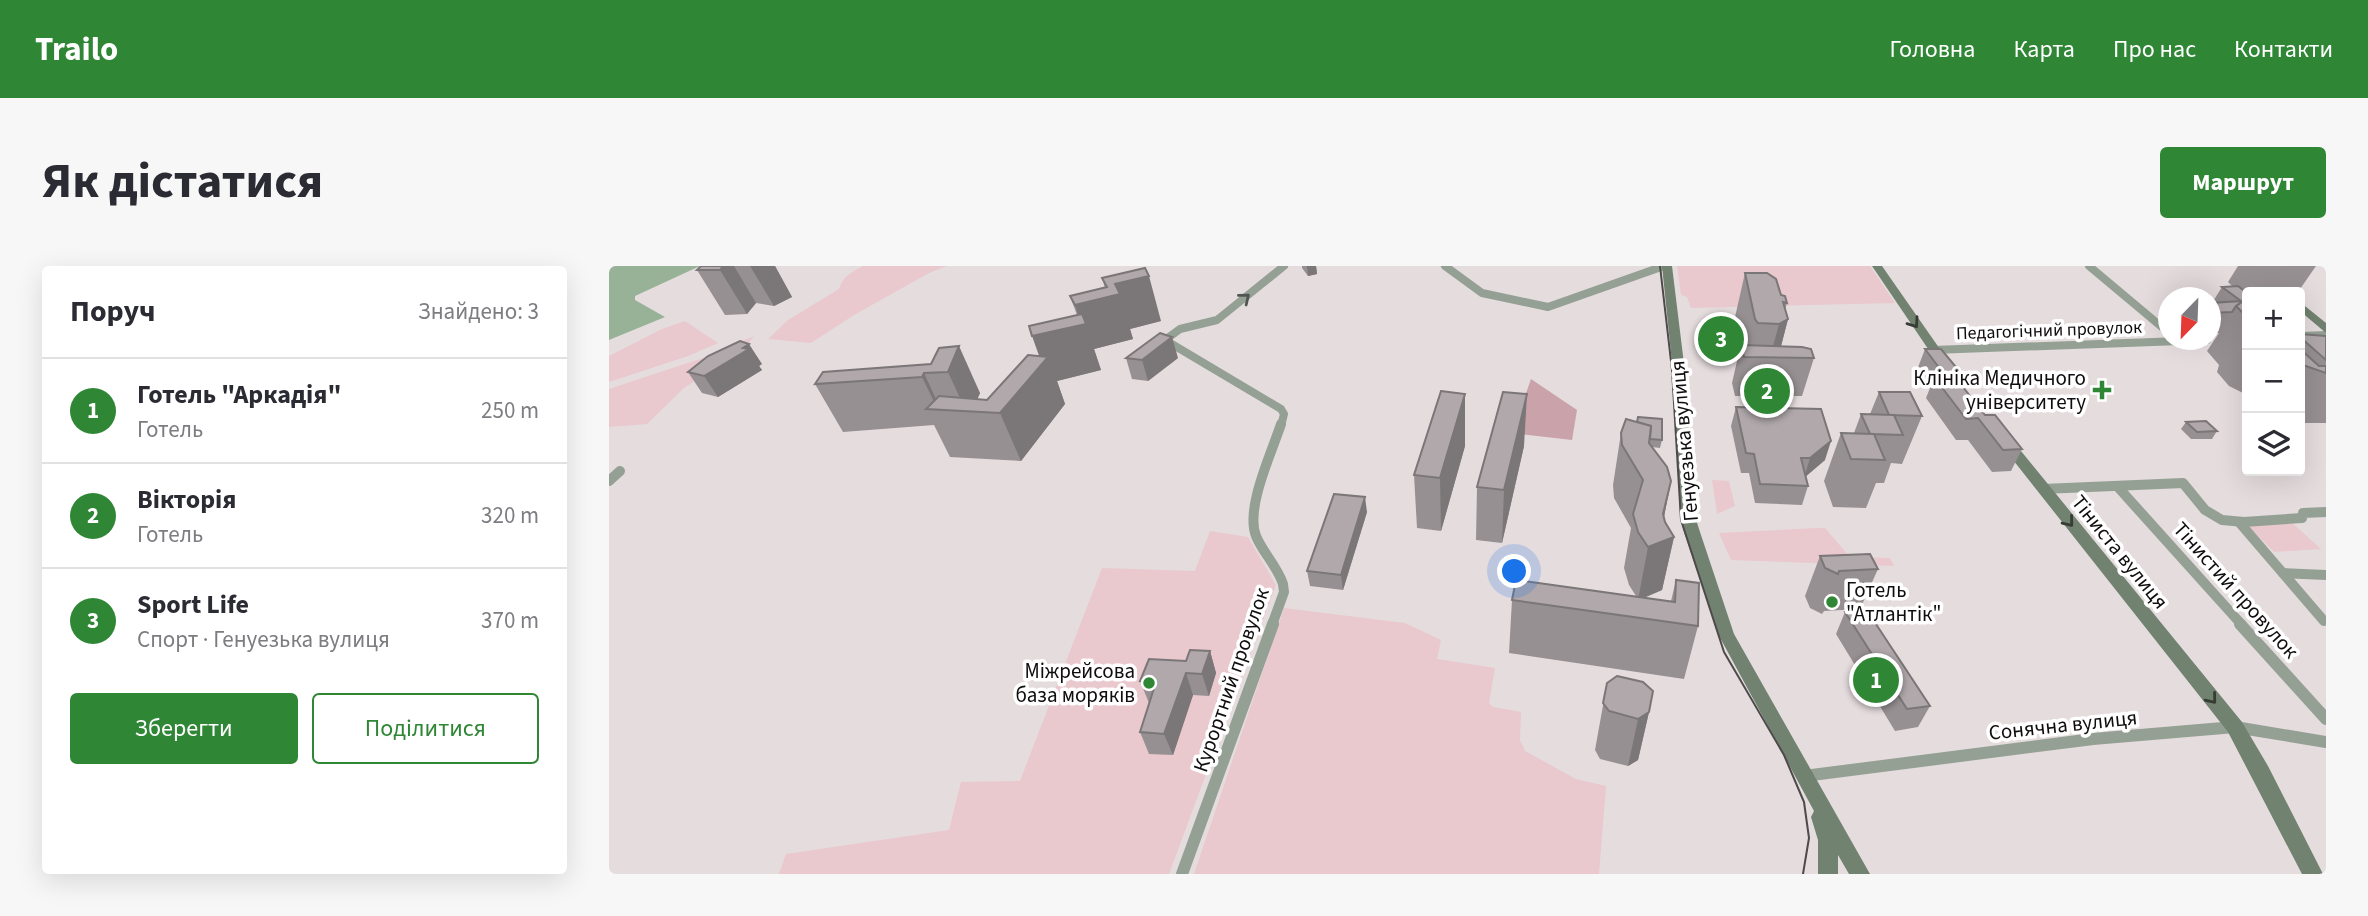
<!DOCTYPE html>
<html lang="uk">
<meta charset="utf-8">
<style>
body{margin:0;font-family:"Source Sans 3",sans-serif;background:#f7f7f7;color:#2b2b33}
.controls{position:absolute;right:21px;top:21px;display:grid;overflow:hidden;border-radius:7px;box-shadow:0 7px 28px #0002}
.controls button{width:63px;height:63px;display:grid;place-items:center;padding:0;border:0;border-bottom:2px solid #e1e1e2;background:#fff;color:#2b2b33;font:35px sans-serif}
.compass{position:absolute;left:1549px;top:21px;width:63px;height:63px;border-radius:50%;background:#fff;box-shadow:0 7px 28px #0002;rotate:203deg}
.you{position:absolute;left:906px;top:306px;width:24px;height:24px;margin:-18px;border:5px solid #fff;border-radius:50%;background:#1a73e8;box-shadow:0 0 0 10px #1a73e833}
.badge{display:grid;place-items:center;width:46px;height:46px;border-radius:50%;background:#2f8736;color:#fff;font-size:23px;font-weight:700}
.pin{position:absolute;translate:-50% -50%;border:4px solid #fff;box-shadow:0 2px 7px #0006}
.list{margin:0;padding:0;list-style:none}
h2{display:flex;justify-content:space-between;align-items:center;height:91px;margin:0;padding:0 28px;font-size:30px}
h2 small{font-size:23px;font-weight:400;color:#7c7c81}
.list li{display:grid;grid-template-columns:46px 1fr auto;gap:21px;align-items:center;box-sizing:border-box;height:105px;padding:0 28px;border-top:2px solid #e1e1e2}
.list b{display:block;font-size:26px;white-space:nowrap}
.list p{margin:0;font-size:23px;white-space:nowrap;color:#7c7c81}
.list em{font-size:23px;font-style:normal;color:#7c7c81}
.actions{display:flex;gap:14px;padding:21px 28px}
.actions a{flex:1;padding:16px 0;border:2px solid #2f8736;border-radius:7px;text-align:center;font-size:24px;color:#2f8736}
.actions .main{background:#2f8736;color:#fff}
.icon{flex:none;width:38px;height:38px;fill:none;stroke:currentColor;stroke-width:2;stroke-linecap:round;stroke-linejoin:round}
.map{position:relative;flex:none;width:1717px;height:608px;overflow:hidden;border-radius:7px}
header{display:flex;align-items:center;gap:42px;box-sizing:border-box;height:98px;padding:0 35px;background:#2f8736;color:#fff}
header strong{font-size:33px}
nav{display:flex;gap:38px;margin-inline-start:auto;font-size:24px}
.intro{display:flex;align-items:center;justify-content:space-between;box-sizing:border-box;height:168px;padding:0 42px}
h1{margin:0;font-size:49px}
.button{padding:18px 32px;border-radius:7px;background:#2f8736;color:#fff;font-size:24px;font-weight:700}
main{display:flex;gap:42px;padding:0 42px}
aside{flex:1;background:#fff;border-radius:7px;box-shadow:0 7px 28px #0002}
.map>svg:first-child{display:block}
</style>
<header>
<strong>Trailo</strong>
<nav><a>Головна</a><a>Карта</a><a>Про нас</a><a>Контакти</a></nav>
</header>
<div class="intro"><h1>Як дістатися</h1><a class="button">Маршрут</a></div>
<main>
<aside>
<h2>Поруч<small>Знайдено: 3</small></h2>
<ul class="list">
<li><span class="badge">1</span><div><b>Готель &quot;Аркадія&quot;</b><p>Готель</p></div><em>250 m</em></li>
<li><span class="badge">2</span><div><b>Вікторія</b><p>Готель</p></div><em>320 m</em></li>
<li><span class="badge">3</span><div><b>Sport Life</b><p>Спорт · Генуезька вулиця</p></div><em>370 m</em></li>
</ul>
<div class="actions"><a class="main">Зберегти</a><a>Поділитися</a></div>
</aside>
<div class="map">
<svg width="1717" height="608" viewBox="0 0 1717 608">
<rect width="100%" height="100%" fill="#e5dcde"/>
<!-- green -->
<g fill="#e9c8ce">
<path d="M254 0H338L320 7 245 49 202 77 159 73 179 54 230 23C234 10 243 6 254 0Z"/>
<polygon points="1068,0 1261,0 1286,37 1082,42 1078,31 1072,29"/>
<polygon points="76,55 109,77 79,90 0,116 0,90 53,63"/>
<polygon points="145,70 134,84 75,122 38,158 0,161 0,123 100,90"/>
<polygon points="1103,214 1120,215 1126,240 1108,248"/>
<polygon points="1682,256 1712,283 1665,286 1637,258"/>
<polygon points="1208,262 1216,262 1241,291 1281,292 1285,300 1122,294 1110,267"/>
<polygon points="601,265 639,271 667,319 560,608 170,608 177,588 340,564 352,516 411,515 493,302 586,305"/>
<polygon points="675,342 796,357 832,374 828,393 886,402 880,437 884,441 912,446 911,474 916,485 967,513 997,520 990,608 585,608"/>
</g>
<!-- forest -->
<polygon fill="#caa2aa" points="922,113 968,144 963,174 903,167"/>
<!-- water -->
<polygon fill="#97b297" points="0,0 91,0 26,30 26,34 56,51 0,74"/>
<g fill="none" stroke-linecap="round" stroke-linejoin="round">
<!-- street-far2 -->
<g stroke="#94a094" stroke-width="8">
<polyline points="836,0 873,27 939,41 1055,0"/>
<polyline points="1480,0 1560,67"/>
<polyline points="1691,70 1717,69"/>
<polyline points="1324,84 1598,74"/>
<polyline points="672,160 675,148 672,143 556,74 571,63 608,54 675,0"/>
</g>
<!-- street-far1 -->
<g stroke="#94a094" stroke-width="10">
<polyline points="0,215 11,205"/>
<polyline points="1508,220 1633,359"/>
<polyline points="1434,223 1574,217 1596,244 1613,254 1635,256 1693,252 1694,247 1717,246"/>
<polyline points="1630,256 1715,355"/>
<polyline points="1674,307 1717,309"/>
<path d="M663 359 675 326 674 318C668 300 654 287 647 270 636 242 663 186 672 158"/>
</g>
<!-- street -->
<g stroke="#94a094" stroke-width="12">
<polyline points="1631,358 1717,453"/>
<polyline points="1195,510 1484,473 1626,461 1717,476"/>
<polyline points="573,608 664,358"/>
</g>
<!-- secondary -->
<g fill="#718270" fill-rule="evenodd">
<polygon points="1053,0 1063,0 1076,106 1085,247 1090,263 1125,368 1261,608 1240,608 1229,589 1229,608 1209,608 1209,574 1202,551 1205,545 1109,368 1074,263 1071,247 1064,106"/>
<polygon points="1263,0 1273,0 1342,99 1340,102 1332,102"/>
<polygon points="1691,36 1717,57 1717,67 1691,45"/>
<polygon points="1398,173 1403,174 1633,456 1659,500 1714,608 1693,608 1619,466 1393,180 1391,177"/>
</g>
<!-- tram -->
<polyline stroke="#4e494b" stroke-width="2" points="1051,0 1063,104 1072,254 1115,386 1175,489 1195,536 1200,572 1194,608"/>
</g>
<!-- wall -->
<g fill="#979092">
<polygon points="92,0 166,0 183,31 165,40 147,37 138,48 116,49 88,4"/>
<polygon points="693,0 707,0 708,8 699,10 693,2"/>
<polygon points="1629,0 1707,0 1689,26 1638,26 1638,129 1620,120 1608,106 1610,99 1598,85 1610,67 1601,67 1601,37 1603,37 1613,21 1623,20 1619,16"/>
<polygon points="1136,7 1172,29 1178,37 1176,44 1179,53 1172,80 1205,92 1193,130 1126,130 1123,117 1131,82 1126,51"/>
<polygon points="493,12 552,55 521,63 524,73 485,83 492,104 448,115 456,138 412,195 341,191 325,159 234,166 206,118 322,98 330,82 371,127 368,133 378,134 430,90 468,49 461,30 496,22"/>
<polygon points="1691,68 1717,70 1717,157 1691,157"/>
<polygon points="1316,83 1356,112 1353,119 1376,149 1413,183 1402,205 1383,206 1359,174 1347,174 1317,132 1321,122 1308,104"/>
<polygon points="517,92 569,92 539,115 523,113"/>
<polygon points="153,98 150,100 153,104 109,131 93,127 79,106"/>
<polygon points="1270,126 1313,150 1293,198 1282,197 1275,217 1267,217 1257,242 1224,241 1215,215 1232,167 1245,167 1252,148 1261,148"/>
<polygon points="1127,141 1216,194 1197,210 1199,220 1193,239 1146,237 1140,207 1132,207 1122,160"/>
<polygon points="1577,156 1608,165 1603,173 1582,173 1572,163"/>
<polygon points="1012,167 1053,174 1051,182 1043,181 1062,215 1055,251 1056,256 1065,271 1053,324 1035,332 1062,335 1067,314 1089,360 1075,413 900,387 903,334 1027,330 1020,319 1015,302 1022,262 1005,232 1004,219"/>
<polygon points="856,180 832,265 808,262 805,209"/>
<polygon points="915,180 893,277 867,274 868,221"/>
<polygon points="758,246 734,324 701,320 698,305"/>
<polygon points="1211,290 1269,303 1251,343 1215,345 1213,348 1201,342 1196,330"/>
<polygon points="1236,346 1321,440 1309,461 1286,465 1227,368"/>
<polygon points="601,385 607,407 600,430 584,429 564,489 540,488 531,466 540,437 531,415"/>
<polygon points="998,417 1040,446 1029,494 1019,500 991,493 986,484"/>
</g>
<!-- shaded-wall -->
<g fill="#7b7677">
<polygon points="114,0 125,0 147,37 138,48 111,4"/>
<polygon points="141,0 166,0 183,31 165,40"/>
<polygon points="698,0 707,0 708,8 699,10"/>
<polygon points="540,10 552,55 521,63 524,73 485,83 492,104 448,115 456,138 412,195 391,147 433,98 423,70 472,59 466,39 506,18"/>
<polygon points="1179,53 1169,92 1161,92 1170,58"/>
<polygon points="563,71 569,92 539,115 533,94"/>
<polygon points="140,78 153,98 150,100 153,104 109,131 95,110"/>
<polygon points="350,80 371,127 363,146 357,145 339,106"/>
<polygon points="315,107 332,144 329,144 313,111"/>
<polygon points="856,128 856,180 832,265 831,212"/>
<polygon points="918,128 915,180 893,277 895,224"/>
<polygon points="1222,175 1216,194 1195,212 1201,192"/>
<polygon points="1062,215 1050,276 1065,271 1053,324 1029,334 1039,281"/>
<polygon points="756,231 758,246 734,324 732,309"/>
<polygon points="601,385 607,407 600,430 593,408"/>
<polygon points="577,407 584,429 564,489 555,468"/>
<polygon points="1040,446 1029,494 1019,500 1029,453"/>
</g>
<!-- building -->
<g fill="#b0a8aa" stroke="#7b7677" stroke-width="2">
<polygon points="92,0 114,0 111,4 88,4"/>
<polygon points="536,2 540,10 506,18 511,28 466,39 461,30 498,21 493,12"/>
<polygon points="1136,7 1158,7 1167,13 1172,29 1176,30 1178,37 1174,36 1179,53 1170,58 1149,57 1146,53"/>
<polygon points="1629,20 1638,27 1638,34 1632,35 1613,21"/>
<polygon points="1635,34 1638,34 1638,51 1627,40"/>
<polygon points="1634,35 1627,40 1623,46 1601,47 1601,37"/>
<polygon points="473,48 477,58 423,70 420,60"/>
<polygon points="551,67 563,71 533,94 517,92"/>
<polygon points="1691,68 1717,70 1717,94 1691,71"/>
<polygon points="131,75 140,78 134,82 140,83 95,110 79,106 99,90"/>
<polygon points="1132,79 1193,81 1202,83 1205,92 1135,91"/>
<polygon points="350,80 339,106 315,107 313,111 206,118 214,106 322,98 330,82"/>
<polygon points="1316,83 1332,83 1356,112 1347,112 1376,149 1386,149 1413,183 1394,184 1369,152 1357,153 1325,111 1337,111"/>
<polygon points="1691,83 1710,100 1717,100 1717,107 1691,98"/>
<polygon points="419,89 439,91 391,147 317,143 330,130 378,134"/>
<polygon points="832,125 856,128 831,212 805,209"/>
<polygon points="894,126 918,128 895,224 868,221"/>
<polygon points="1270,126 1301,126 1313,150 1280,149"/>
<polygon points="1127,141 1212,143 1222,175 1201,192 1192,192 1199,220 1151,218 1145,188 1137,187"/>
<polygon points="1252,148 1285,149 1294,169 1261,168"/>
<polygon points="1029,151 1053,153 1053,174 1041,173 1042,160 1028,156"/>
<polygon points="1017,153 1042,160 1040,177 1058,201 1062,215 1054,248 1056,256 1065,271 1039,281 1029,266 1024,248 1034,214 1013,179 1012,167"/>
<polygon points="1597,155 1608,165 1588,166 1577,156"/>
<polygon points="1232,167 1265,168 1276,194 1242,193"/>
<polygon points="725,228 756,231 732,309 698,305"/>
<polygon points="1261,288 1269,303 1230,305 1229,308 1216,302 1211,290"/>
<polygon points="907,314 1066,336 1067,314 1090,317 1089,360 903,334"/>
<polygon points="1257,343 1321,440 1298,443 1236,346"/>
<polygon points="581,384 601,385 593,408 577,407 555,468 531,466 547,416 531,415 540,393 577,395"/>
<polygon points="1008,410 1034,416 1044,425 1040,446 1029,453 1000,445 994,437 998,417"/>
</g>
<!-- one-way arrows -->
<defs><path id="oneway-chevron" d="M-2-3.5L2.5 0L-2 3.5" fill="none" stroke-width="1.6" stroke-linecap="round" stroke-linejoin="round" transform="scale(1.75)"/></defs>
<use stroke="#525651" href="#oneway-chevron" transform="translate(636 32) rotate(-39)"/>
<g stroke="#373c35">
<use href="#oneway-chevron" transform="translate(1305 57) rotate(55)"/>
<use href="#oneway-chevron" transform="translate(1460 256) rotate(51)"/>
<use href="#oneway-chevron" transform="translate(1603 433) rotate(51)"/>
</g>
<!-- markers -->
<g fill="#2f8736" stroke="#fff" stroke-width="2.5">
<path d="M1489.5 113.5h7v7h7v7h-7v7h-7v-7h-7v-7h7z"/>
<circle cx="1223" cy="336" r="7"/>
<circle cx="540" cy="417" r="7"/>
</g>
<g text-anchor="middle" stroke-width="7" stroke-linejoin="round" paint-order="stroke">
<!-- far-street labels -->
<g font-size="18" fill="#100d0e" stroke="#fff">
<text transform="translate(1440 64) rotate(-2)" y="6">Педагогічний провулок</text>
</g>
<!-- poi labels -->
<g font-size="21" fill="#100d0e" stroke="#fff" text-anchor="end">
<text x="1477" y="119">Клініка Медичного<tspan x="1477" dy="24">університету</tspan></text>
<text x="1237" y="331" text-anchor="start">Готель<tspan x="1237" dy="24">"Атлантік"</tspan></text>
<text x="526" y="412">Міжрейсова<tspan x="526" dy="24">база моряків</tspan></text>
</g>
<!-- street labels -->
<g font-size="21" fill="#100d0e" stroke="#fff">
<text transform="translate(1075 175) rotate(-95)" y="7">Генуезька вулиця</text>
<text transform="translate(1511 286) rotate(51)" y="7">Тіниста вулиця</text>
<text transform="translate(1627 324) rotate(48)" y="7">Тінистий провулок</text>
<text transform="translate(622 414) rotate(-71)" y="7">Курортний провулок</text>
<text transform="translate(1454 459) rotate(-6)" y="7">Сонячна вулиця</text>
</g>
</g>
</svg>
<div class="controls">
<button>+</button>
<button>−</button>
<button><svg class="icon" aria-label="layers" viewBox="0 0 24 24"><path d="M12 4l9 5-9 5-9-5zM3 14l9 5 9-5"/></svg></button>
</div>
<svg class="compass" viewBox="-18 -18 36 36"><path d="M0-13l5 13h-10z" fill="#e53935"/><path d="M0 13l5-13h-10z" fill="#7c7c81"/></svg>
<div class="you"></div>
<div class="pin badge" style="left:1267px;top:414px">1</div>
<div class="pin badge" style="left:1158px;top:125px">2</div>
<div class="pin badge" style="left:1112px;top:73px">3</div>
</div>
</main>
